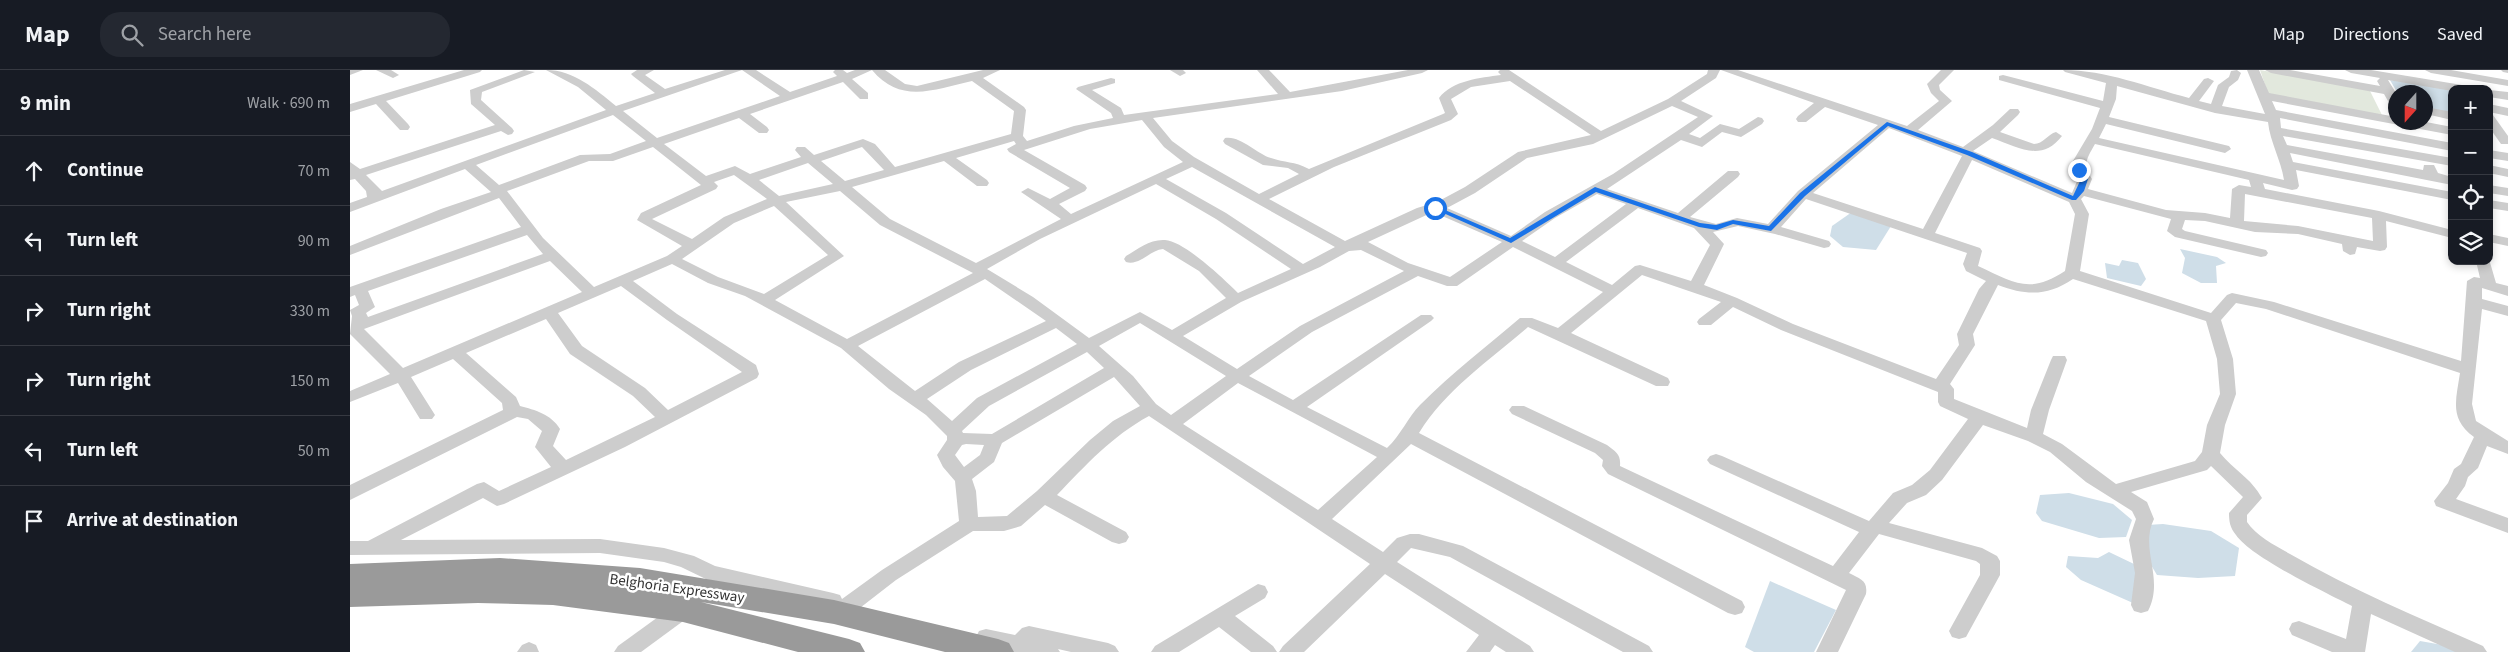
<!DOCTYPE html>
<meta charset="utf-8">
<style>
body{margin:0;font-family:"Source Sans 3",sans-serif;background:#242831;color:#f1f3f6}
.controls{position:absolute;right:15px;top:15px;display:grid;overflow:hidden;border-radius:10px;box-shadow:0 2px 8px #0003}
.controls button{width:45px;height:45px;display:grid;place-items:center;padding:0;border:0;border-bottom:1px solid #363941;background:#171b24;color:#f1f3f6;font:25px sans-serif}
.compass{position:absolute;left:2038px;top:15px;width:45px;height:45px;border-radius:50%;background:#171b24;box-shadow:0 2px 8px #0003;rotate:201deg}
.stop{position:absolute;width:15px;height:15px;margin:-11px;border:4px solid #1a73e8;border-radius:50%;background:#fff}
.stop.end{background:#1a73e8;border-color:#fff;box-shadow:0 1px 5px #0008}
.list{margin:0;padding:0;list-style:none}
h2{display:flex;justify-content:space-between;align-items:center;height:65px;margin:0;padding:0 20px;font-size:21px}
h2 small{font-size:16px;font-weight:400;color:#9ea1a6}
.list li{display:grid;grid-template-columns:32px 1fr auto;gap:15px;align-items:center;box-sizing:border-box;height:70px;padding:0 20px;border-top:1px solid #363941}
.list b{display:block;font-size:19px;white-space:nowrap}
.list em{font-size:16px;font-style:normal;color:#9ea1a6}
.icon{flex:none;width:28px;height:28px;fill:none;stroke:currentColor;stroke-width:2;stroke-linecap:round;stroke-linejoin:round}
.map{position:relative;flex:none;width:2158px;height:582px;overflow:hidden}
header{display:flex;align-items:center;gap:30px;box-sizing:border-box;height:70px;padding:0 25px;background:#171b24;border-bottom:1px solid #363941}
header strong{font-size:24px}
nav{display:flex;gap:28px;margin-inline-start:auto;font-size:18px}
.search{width:350px;height:45px;background:#242831;display:flex;align-items:center;gap:12px;box-sizing:border-box;padding:0 18px;border-radius:20px;color:#9ea1a6;font-size:19px}
main{display:flex}
aside{flex:1;background:#171b24}
.map>svg:first-child{display:block}
</style>
<header>
<strong>Map</strong>
<div class="search"><svg class="icon" aria-label="search" viewBox="0 0 24 24"><circle cx="10" cy="10" r="6"/><path d="M15 15l6 6"/></svg>Search here</div>
<nav><a>Map</a><a>Directions</a><a>Saved</a></nav>
</header>
<main>
<aside>
<h2>9 min<small>Walk · 690 m</small></h2>
<ul class="list">
<li><svg class="icon" aria-label="ahead" viewBox="0 0 24 24"><path d="M12 20V5M6 11l6-6 6 6"/></svg><div><b>Continue</b></div><em>70 m</em></li>
<li><svg class="icon" aria-label="left" viewBox="0 0 24 24"><path d="M17 20v-9H6M10 6l-5 5 5 5"/></svg><div><b>Turn left</b></div><em>90 m</em></li>
<li><svg class="icon" aria-label="right" viewBox="0 0 24 24"><path d="M7 20v-9h11M14 6l5 5-5 5"/></svg><div><b>Turn right</b></div><em>330 m</em></li>
<li><svg class="icon" aria-label="right" viewBox="0 0 24 24"><path d="M7 20v-9h11M14 6l5 5-5 5"/></svg><div><b>Turn right</b></div><em>150 m</em></li>
<li><svg class="icon" aria-label="left" viewBox="0 0 24 24"><path d="M17 20v-9H6M10 6l-5 5 5 5"/></svg><div><b>Turn left</b></div><em>50 m</em></li>
<li><svg class="icon" aria-label="arrive" viewBox="0 0 24 24"><path d="M6 21V4h12l-3 4 3 4H6"/></svg><div><b>Arrive at destination</b></div></li>
</ul>
</aside>
<div class="map">
<svg width="2158" height="582" viewBox="0 0 2158 582">
<rect width="100%" height="100%" fill="#fff"/>
<!-- green -->
<polygon fill="#e2e8dd" points="1910,0 2019,19 2033,47 1919,26"/>
<!-- water -->
<g fill="#cfdee8">
<polygon points="2040,10 2102,20 2102,45 2076,40 2076,22 2047,22"/>
<polygon points="1502,142 1541,156 1526,180 1493,177 1480,166 1482,156"/>
<polygon points="1830,179 1867,187 1876,193 1866,196 1867,213 1851,213 1832,203 1835,188"/>
<polygon points="1772,190 1788,193 1796,209 1791,216 1757,208 1755,193 1769,196"/>
<polygon points="1719,423 1763,434 1782,450 1776,467 1749,468 1692,451 1686,443 1690,425"/>
<polygon points="1813,454 1861,461 1889,478 1885,506 1848,508 1807,505 1792,480 1797,455"/>
<polygon points="1759,482 1784,494 1793,505 1783,533 1731,510 1716,497 1718,486 1748,488"/>
<polygon points="1420,511 1486,540 1464,582 1404,582 1395,577"/>
<polygon points="2070,571 2104,577 2112,582 2061,582"/>
</g>
<g fill="none" stroke-linecap="round" stroke-linejoin="round">
<!-- minor -->
<g fill="#cdcdcd" fill-rule="evenodd">
<polygon points="0,0 13,0 0,5"/>
<polygon points="26,0 41,0 49,5 43,8"/>
<polygon points="114,0 132,0 130,2 36,31 58,54 60,57 58,60 50,60 26,34 0,42 0,34"/>
<path d="M174 0 185 2 132 22 131 30 162 58 164 61 162 64 158 65 151 61 16 105 32 121 256 40 228 17 196 0C224 0 245 19 266 36L305 23 283 6 281 4 287 0H304L295 5 315 19 375 0H392L273 41 307 68 430 26 392 0H406L440 22 487 6 483 2 485 0H493L497 3 505 0H522L502 9 518 23V29H510L493 12 400 44 417 57 419 60 417 63H409L389 48 314 74 356 106 385 96 400 104 451 87 445 80 447 77H455L464 85 513 69 525 74 545 97 661 64 664 41 622 11C585 19 551 35 522 0H535L555 14 567 16 633 0H650L633 8 674 37 676 40 673 66 677 71 724 56 763 48 761 43 726 19 728 17 761 8 765 9V13L742 20 771 38 774 45 928 24 907 0H919L940 22 1058 0H1078L1072 3 992 21 803 48 822 71 844 87 909 124 949 104 938 98 913 95 875 74 873 71 875 68C890 65 907 84 921 88 935 93 944 91 959 99L1093 44 1095 43 1089 28C1103 10 1130 8 1151 5L1148 2 1150 0H1159L1251 61 1318 29 1357 4 1358 0H1370L1366 8 1331 31 1363 46 1339 64 1350 68 1370 54 1389 59 1408 47 1412 48 1414 51 1412 54 1391 67 1372 62 1352 77 1331 70 1257 119 1328 143 1378 101H1388L1390 104 1388 107 1340 147 1366 154 1387 148 1418 154 1448 121 1528 55 1475 37 1456 52H1448L1446 49 1448 46 1464 33 1371 0H1388L1557 56 1589 31 1581 23 1577 14 1591 0H1604L1589 15 1590 20 1602 31 1568 60 1613 77 1643 55 1660 39H1668L1670 42 1668 45 1650 62 1684 74C1693 74 1698 64 1706 62L1712 66C1691 93 1668 77 1642 68L1623 81 1722 123 1728 109 1722 100 1723 91 1742 59 1750 38 1649 10V6L1653 5 1753 31 1756 13 1715 2 1713 0C1756 0 1797 17 1839 28L1854 9 1858 8 1864 11 1849 31 1861 34 1868 15 1879 7 1881 1 1887 0 1891 3 1888 10 1879 17 1872 36 1915 44 1897 0H1909L1919 23 2046 47V52H2076L2102 57V65L1922 31 1926 40 2102 73V81L1930 48 1931 58 2102 88V96L1933 66 1937 75 2073 100 2074 95H2084L2088 103 2102 107V115L1940 83 1943 92 2102 122V130L1946 100 1949 116 1947 119 1942 120 1913 113 1915 119 2029 141 2102 160V168L2036 151 2037 177 2035 180 2030 181 2007 177 2005 184 2000 185 1993 181 1992 174 1948 164 1905 162 1855 151 1835 150 1832 159 1835 161 1916 180 1918 183 1916 186 1911 187 1825 167 1817 161 1821 149 1734 126 1731 129 1739 144 1730 201 1861 243 1877 225 1882 223 1924 232 2111 291 2117 211 2124 207 2130 208 2126 191 2139 189 2146 213 2158 216V226L2132 218V229L2158 236V246L2132 239 2122 334 2126 351 2158 371V384L2137 376 2128 398 2118 407 2115 416 2106 429 2158 448V463L2086 436 2084 431 2098 413 2104 399 2111 394 2124 367C2099 349 2106 330 2110 303L1916 239 1886 233 1871 250 1883 289 1886 324 1875 355 1870 383C1884 400 1901 408 1912 428L1897 445V452C1906 466 1926 476 1940 484 2002 520 2068 547 2133 576L2137 582H2105L2021 544 2015 582H1982L1942 565 1939 559 1942 553 1949 551 1996 569 2002 536C1975 522 1902 488 1886 465 1880 458 1879 451 1879 443L1893 427 1861 396 1857 400 1781 422 1797 432 1804 449C1789 479 1815 508 1798 541L1791 543 1784 541 1781 535 1785 503 1779 470 1786 449 1782 441 1736 412 1700 382 1678 371 1633 355 1592 410 1576 425 1557 433 1539 453 1632 478 1647 486 1650 491V505L1616 567 1609 569 1602 567 1599 561 1630 505V494L1626 491 1529 464 1499 503C1510 509 1518 510 1516 524L1488 582H1466L1496 520 1258 404 1252 396 1253 390 1245 383 1162 344 1159 340 1162 336H1174L1257 375C1266 382 1271 384 1270 396L1483 496 1509 462 1360 394 1357 390 1360 386 1366 384 1372 386 1519 451 1543 423 1562 415 1580 400 1618 349 1590 336 1588 332V322L1431 260 1383 237 1361 255H1349L1347 252 1349 249 1371 232 1292 205 1221 263 1318 308 1320 312 1318 316H1306L1178 257C1140 290 1095 320 1069 363L1392 531 1395 537 1392 543 1385 545 1378 543 1061 374 982 449 1033 482 1047 468 1060 464H1069L1113 476 1299 576 1303 582H1273L1100 487 1061 478 1047 492 1180 576 1184 582H1156L1145 575 1140 582H1116L1129 565 1035 504 954 582H929L933 576 1020 494 799 346C762 366 736 395 707 425L776 462 779 467 776 472 769 474 762 472 695 435 671 456 654 461H623L546 510 506 541 484 550 477 548 474 542 476 537 360 511 331 497 314 492 250 483 0 485V471H18L127 414 134 412 149 421 201 397 185 377 192 361 178 349 167 347 0 430V415L153 340 152 333 103 289 61 307 85 345 82 349H70L48 313 0 332V321L40 304 0 264 2 246 0 240 9 235 5 225 0 227V217L171 157 149 128 0 185V176L91 139 141 122 115 99 0 142V133L17 127 16 121 5 109 0 110V92L10 99 145 55 121 34 120 20ZM1160 11 1241 65 1168 82 1115 117 1087 132 1067 138 995 171 919 129 984 97 1101 50 1108 44 1101 29 1121 17ZM1767 16 1865 43 1918 52C1920 72 1931 90 1934 110L1749 68 1756 54 1875 83 1881 79 1879 76 1759 47 1766 29ZM1322 36 1348 47 1263 104 1195 142 1161 166 1097 138 1125 123 1177 88 1243 74ZM263 45 296 71 260 84 230 85 149 115 126 95ZM792 50 814 77 833 92 721 144 709 134 735 121 737 118 735 115 674 80 740 59ZM1539 58 1612 86 1573 159 1463 123ZM664 71 666 74 657 79 659 82 720 118 700 129 678 118 671 122 711 149 626 193 540 149 502 117 594 91 627 116H637L639 113 637 110 606 88ZM1745 74 1899 110 1901 117 1889 115 1882 119 1880 148 1855 143 1816 140 1738 119 1742 109C1732 95 1737 88 1745 74ZM303 77 351 115 291 143 287 150 332 176 317 186 244 217 193 168 157 121 239 91H263ZM512 77 534 100 495 111 471 91ZM1622 90 1719 132 1725 144 1715 201C1679 225 1663 212 1628 196L1632 181 1630 178 1585 163ZM458 93 483 114 429 126 409 110ZM842 97 985 177 953 194 876 143 816 109ZM384 105 417 129 374 147 342 169 302 149 366 119 368 116 364 112ZM806 114 866 149 941 199 888 223C874 209 834 171 815 170 800 169 788 179 776 186L774 189 776 192C790 196 800 180 813 179L849 201 876 228 822 260 790 242 739 268 683 227 637 199 690 169ZM490 121 530 155 623 203 497 269 425 230 494 186 436 132ZM1247 124 1276 134 1205 187 1172 171 1205 148ZM1895 124 2022 148 2023 171 1948 156 1894 151ZM1456 129 1617 183 1613 194 1616 201 1636 211 1629 219 1607 264 1609 275 1586 309 1443 254 1387 228 1354 215 1374 174 1363 162 1388 156 1425 164 1474 178 1479 177 1481 174 1479 171 1431 157ZM424 136 478 185 414 224 368 207 332 189 384 153ZM1288 138 1344 158 1360 175 1341 211 1290 195 1285 196 1262 215 1216 192ZM1083 142 1152 172 1100 207 1058 193 1018 172ZM177 165 193 184 18 247 16 243 25 237 18 221ZM1163 177 1253 222 1208 258 1182 248H1170C1137 276 1102 303 1070 335 1058 347 1051 365 1037 378L957 337 1081 251 1084 248 1081 245H1071L943 330 899 306 962 262 1068 206 1097 216H1107ZM1011 180 1054 201 950 256 887 299 833 266 891 232 970 197 999 181ZM200 191 232 222 53 298 14 259ZM322 194 358 213 395 226 491 278 539 319 576 345 597 366V370L587 385 593 397 605 411 609 451 532 500 492 529 490 525 483 523 365 496 344 486 314 478 250 469 51 470 133 428 147 436 154 434 275 377 407 308 409 304 406 295 327 244 283 211ZM635 209 696 251 609 292 565 321 508 276ZM1723 209 1856 251 1867 289 1870 324 1857 355 1852 382 1845 391 1766 414 1712 374 1693 364 1699 340 1717 290 1715 286H1703L1701 290 1681 340 1677 358 1604 329V319L1600 314 1625 275 1623 264 1648 215C1677 226 1698 226 1723 209ZM271 216 317 250 392 302 318 340 295 318 232 276 208 243ZM196 249 220 284 283 326 305 347 216 390 203 376 210 359C201 344 185 340 170 336L166 327 116 283ZM790 253 876 306 821 345 806 334 783 306 749 276ZM706 258 727 274 627 328 602 351 577 329 621 300ZM737 282 754 298 642 364 613 363 612 361 639 336ZM764 307 790 336 763 351 740 370 687 421 657 446 628 447 626 421 622 409 644 392 652 373ZM888 313 1027 387 968 440 833 354ZM616 374 634 375 630 385 614 397 605 385 612 375Z"/>
<polygon points="820,0 833,0 836,3 830,6"/>
<polygon points="1915,0 1940,0 2030,16 2027,11 2030,8 2001,3 1995,0 2021,0 2112,15 2118,19 2102,19 2102,21 2038,10 2046,23 2046,38 2042,38 2034,24 1921,3"/>
<polygon points="2075,0 2101,0 2158,10 2158,16 2081,3"/>
<polygon points="2151,0 2158,0 2158,3 2153,2"/>
<polygon points="2139,20 2158,22 2158,30 2139,27"/>
<polygon points="2139,34 2158,38 2158,46 2139,42"/>
<polygon points="2076,37 2102,42 2102,50 2076,44"/>
<polygon points="2139,44 2143,45 2158,66 2158,74 2151,74 2139,57"/>
<polygon points="2139,80 2158,83 2158,91 2139,88"/>
<polygon points="2139,95 2158,99 2158,107 2139,103"/>
<polygon points="2139,115 2158,118 2158,126 2139,123"/>
<polygon points="2139,130 2158,133 2158,141 2139,138"/>
<polygon points="2139,164 2158,168 2158,176 2139,172"/>
<polygon points="908,514 915,516 918,522 915,528 885,546 923,576 927,582 901,582 869,557 829,582 801,582 805,576"/>
<polygon points="333,532 340,534 343,540 340,546 291,582 264,582 268,576 326,534"/>
<polygon points="679,556 758,573 765,576 769,582 721,582 708,579 710,582 663,582 629,573 626,567 629,561 636,559 665,565 672,558"/>
<polygon points="179,572 186,575 189,582 167,582 172,575"/>
</g>
<!-- highway -->
<polygon fill="#9a9a9a" fill-rule="evenodd" points="150,488 290,498 484,530 648,569 659,573 664,582 595,582 484,554 351,532 499,569 510,573 515,582 448,582 333,552 203,535 128,533 0,537 0,494"/>
</g>
<!-- route -->
<polygon fill="#1a73e8" points="1537,52 1622,82 1723,126 1731,109 1726,98 1731,98 1738,109 1734,121 1726,130 1722,130 1617,85 1538,56 1455,126 1421,161 1383,154 1367,160 1349,157 1246,122 1161,173 1082,138 1088,137 1160,168 1245,117 1350,153 1366,155 1383,150 1419,156 1450,123"/>
<g text-anchor="middle" stroke-width="5" stroke-linejoin="round" paint-order="stroke">
<!-- near-street labels -->
<g font-size="15" fill="#333" stroke="#fff">
<text transform="translate(327 518) rotate(8)" y="5">Belghoria Expressway</text>
</g>
</g>
</svg>
<div class="controls">
<button>+</button>
<button>−</button>
<button><svg class="icon" aria-label="locate" viewBox="0 0 24 24"><circle cx="12" cy="12" r="6"/><path d="M12 2v4M12 18v4M2 12h4M18 12h4"/></svg></button>
<button><svg class="icon" aria-label="layers" viewBox="0 0 24 24"><path d="M12 4l9 5-9 5-9-5zM3 14l9 5 9-5"/></svg></button>
</div>
<svg class="compass" viewBox="-18 -18 36 36"><path d="M0-13l5 13h-10z" fill="#e53935"/><path d="M0 13l5-13h-10z" fill="#9ea1a6"/></svg>
<div class="stop" style="left:1085px;top:138px"></div>
<div class="stop end" style="left:1729px;top:100px"></div>
</div>
</main>
